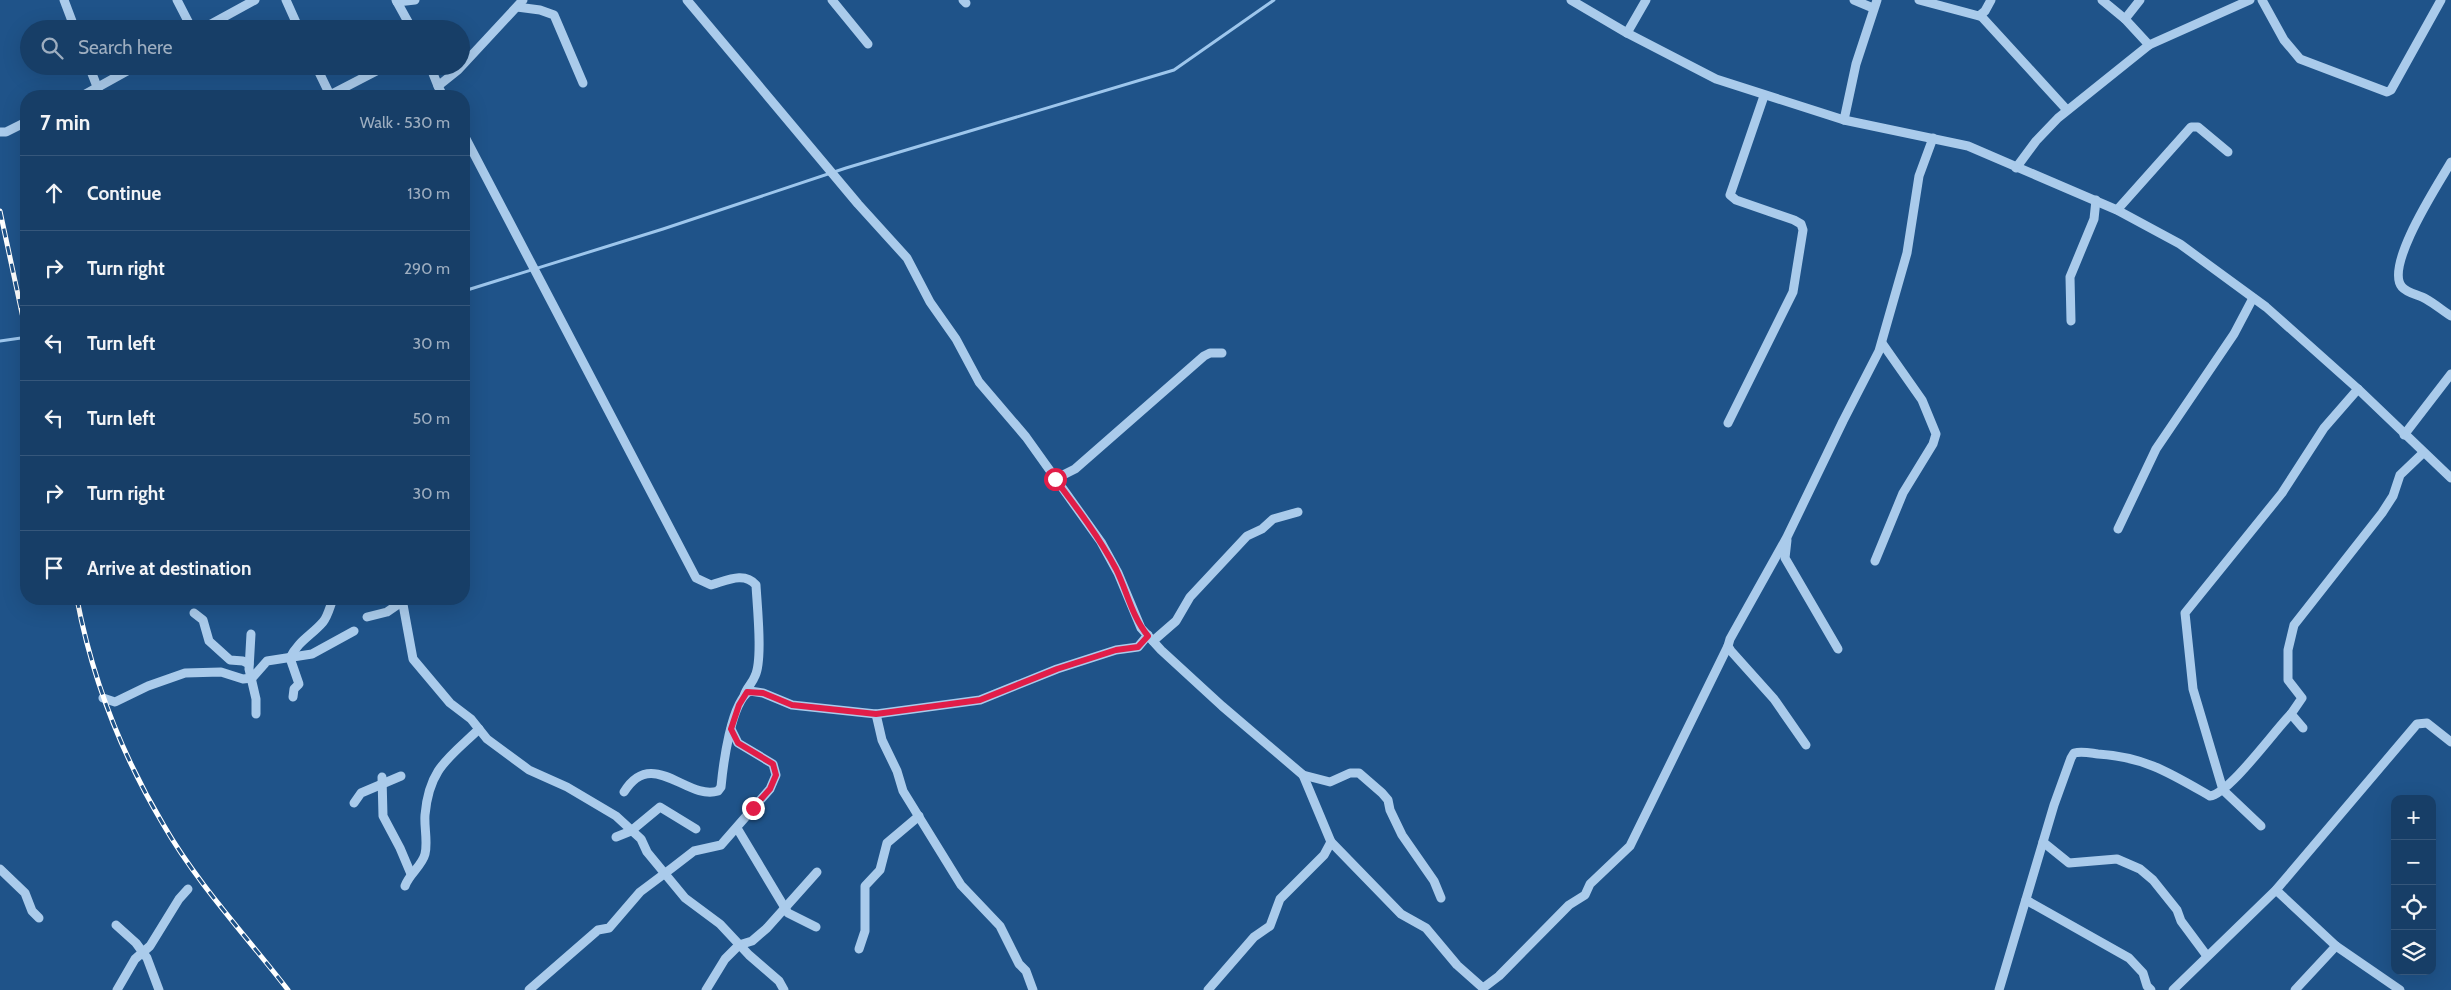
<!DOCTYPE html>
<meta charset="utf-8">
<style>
body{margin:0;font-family:Cabin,sans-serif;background:#20456d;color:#f1f3f6}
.controls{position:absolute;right:15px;bottom:15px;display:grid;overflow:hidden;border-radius:10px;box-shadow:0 5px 20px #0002}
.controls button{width:45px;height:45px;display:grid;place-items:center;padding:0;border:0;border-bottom:1px solid #36577b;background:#173e67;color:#f1f3f6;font:25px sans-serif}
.stop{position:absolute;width:15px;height:15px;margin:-11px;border:4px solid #e11d48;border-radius:50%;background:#fff}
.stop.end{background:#e11d48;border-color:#fff;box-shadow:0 1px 5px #0008}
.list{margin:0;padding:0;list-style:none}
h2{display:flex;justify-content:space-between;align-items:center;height:65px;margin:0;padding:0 20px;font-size:21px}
h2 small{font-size:16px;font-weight:400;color:#9eaec0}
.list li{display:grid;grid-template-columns:32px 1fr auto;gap:15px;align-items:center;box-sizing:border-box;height:75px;padding:0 20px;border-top:1px solid #36577b}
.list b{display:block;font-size:19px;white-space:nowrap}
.list em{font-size:16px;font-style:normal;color:#9eaec0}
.icon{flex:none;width:28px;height:28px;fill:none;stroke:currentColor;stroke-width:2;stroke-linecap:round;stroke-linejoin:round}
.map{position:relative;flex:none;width:2451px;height:990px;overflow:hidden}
.search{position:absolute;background:#173e67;box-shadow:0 5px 20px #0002;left:20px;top:20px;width:450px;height:55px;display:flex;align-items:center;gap:12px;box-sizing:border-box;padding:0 18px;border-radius:28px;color:#9eaec0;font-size:19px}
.panel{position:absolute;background:#173e67;box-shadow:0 5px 20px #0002;left:20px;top:90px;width:450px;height:515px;border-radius:20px}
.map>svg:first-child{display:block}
</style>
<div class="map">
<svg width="2451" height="990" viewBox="0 0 2451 990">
<rect width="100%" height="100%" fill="#1f5389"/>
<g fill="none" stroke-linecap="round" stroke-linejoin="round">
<!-- stream -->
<g stroke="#9dc6ec" stroke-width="3">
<polyline points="464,291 663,229 846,168 1174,70 1274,0"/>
<polyline points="0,341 21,338"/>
</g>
<!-- minor -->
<g stroke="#aacbeb" stroke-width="9">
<polyline points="64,0 75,29"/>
<polyline points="177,0 192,29"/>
<polyline points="286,0 299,29"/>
<polyline points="396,0 412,29"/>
<polyline points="687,0 858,204 907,258 930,302 956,339 979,382 1026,437 1101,542 1118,573 1141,628 1161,650 1222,706 1303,775 1330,782 1350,773 1359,773 1382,793 1388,800 1390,810 1402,835 1434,881 1441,898"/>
<polyline points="832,0 868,44"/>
<polyline points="963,0 966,3"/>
<polyline points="1571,0 1627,33 1716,79 1844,120 1968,146 2117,210 2180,244 2266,307 2358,389 2451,478"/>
<polyline points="1854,0 1873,8"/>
<polyline points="1919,0 1979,16 1985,11 1991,0"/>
<polyline points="2102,0 2125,19 2149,45"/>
<polyline points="2262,0 2284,40 2300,59 2387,92 2391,90 2441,0"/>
<polyline points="397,2 415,0"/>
<polyline points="517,7 540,10 554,15 583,83"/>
<polyline points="1981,16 2067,110"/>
<polyline points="2125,19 2140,0"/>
<polyline points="202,29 255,0"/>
<polyline points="1627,33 1646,0"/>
<polyline points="89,66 98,89"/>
<polyline points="316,66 330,95 328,96"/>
<polyline points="430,66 438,86 458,70 523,0"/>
<polyline points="438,86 443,96"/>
<polyline points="330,95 386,66"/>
<polyline points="82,96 136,66"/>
<polyline points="1844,120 1856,64 1877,0"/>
<polyline points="0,132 6,132 26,122"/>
<path d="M464 135 696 578 711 585C726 581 744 571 756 585 757 605 763 660 755 676 752 684 746 688 744 696"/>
<path d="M2451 162C2439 183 2384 266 2402 287 2407 293 2419 295 2426 299 2435 304 2443 311 2451 316"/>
<polyline points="2016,168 2036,141 2058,118 2149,45 2250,0"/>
<polyline points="2117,210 2191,127 2198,127 2228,152"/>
<polyline points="2071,321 2070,277 2094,219 2096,200"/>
<polyline points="1728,423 1793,292 1803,230 1801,224 1794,220 1736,200 1730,195 1764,96"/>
<polyline points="2404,435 2451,374"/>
<polyline points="1055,479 1075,469 1204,356 1210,353 1222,353"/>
<polyline points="2118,529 2156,449 2234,334 2253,298"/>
<polyline points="1787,540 1785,558 1838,649"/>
<polyline points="1875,561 1903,493 1933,444 1936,434 1922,400 1882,343"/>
<polyline points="402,599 413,659 450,703 471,719 487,739 529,770 567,787 616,816 641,839 647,852 685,898 720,924 749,955 779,981 784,990"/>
<polyline points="194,613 203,620 209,641 230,660 243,661 249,664"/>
<polyline points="367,617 387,612 403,601"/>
<polyline points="251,634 249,669 256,699 256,714"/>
<polyline points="1153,641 1176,621 1190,597 1247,536 1262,529 1273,519 1298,512"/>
<path d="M293 697 294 689 299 684 290 658C298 641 312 635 323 622 328 616 330 606 333 599"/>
<polyline points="103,698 115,702 148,686 185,673 221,672 243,679 252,678 267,661 312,654 354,631"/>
<polyline points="876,714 882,740 897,771 903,791 961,885 1000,926 1019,964 1026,971 1033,990"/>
<polyline points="2303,728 2291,714 2302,698 2288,680 2288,650 2294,625 2382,513 2393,496 2400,475 2423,453"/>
<polyline points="1806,745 1774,699 1731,651 1728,646 1730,639 1787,537 1843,421 1879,351 1907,253 1919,176 1933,138"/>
<polyline points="382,777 383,816 400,848 411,874"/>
<path d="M624 792C652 746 687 801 718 791L721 787C723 766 731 701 750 691L763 693 792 705 876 714 980 700 1057 669 1116 650 1138 647 1148 635"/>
<polyline points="354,803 361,793 401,776"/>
<polyline points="2261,826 2223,790 2193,689 2185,613 2282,493 2324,428 2358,389"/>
<polyline points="737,828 788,913 816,927"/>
<polyline points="616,837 631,831 660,807 696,829"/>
<polyline points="1331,842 1401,914 1426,928 1457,965 1483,988 1499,976 1569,905 1585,895 1590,884 1630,846 1728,646"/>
<polyline points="2043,842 2069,863 2117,859 2140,869 2153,880 2177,910 2181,921 2207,956"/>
<polyline points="0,869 25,893 32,911 39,918"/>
<path d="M405 886C409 874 422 866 425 854 428 842 424 827 425 815 429 768 449 758 479 729"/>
<polyline points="2276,890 2336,946 2400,990"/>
<polyline points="2026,900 2129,958 2143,973 2147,986 2151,990"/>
<polyline points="116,925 136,943 147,958 159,990"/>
<polyline points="859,949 865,931 865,886 880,870 887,843 919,816"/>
<polyline points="117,990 135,959 150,946 179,899 188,889"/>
<polyline points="529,990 598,930 609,928 640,892 672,868 694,851 721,845 770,789 776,775 773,764 738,743 731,729"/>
<polyline points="706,990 725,959 739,945 752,941 767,928 817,872"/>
<polyline points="1208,990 1254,937 1270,926 1280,899 1324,855 1331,842 1303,775"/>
<path d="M1999 990 2054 805 2071 758 2074 753C2082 751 2090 753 2098 754 2145 757 2170 773 2210 796 2229 794 2275 730 2291 714"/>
<polyline points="2173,990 2276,890 2417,724 2427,723 2451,742"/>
<polyline points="2295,990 2336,946"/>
</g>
<defs>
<g id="rail">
<polyline points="0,211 26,332"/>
<path d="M77 599C92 678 122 755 163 824 196 882 247 937 288 990"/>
</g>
</defs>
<!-- rail casing -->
<use href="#rail" stroke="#fff" stroke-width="5"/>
<!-- rail -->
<use href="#rail" stroke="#1f5389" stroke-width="3" stroke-dasharray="9" stroke-linecap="butt"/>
</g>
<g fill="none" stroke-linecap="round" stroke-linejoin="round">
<!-- route -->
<path stroke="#e11d48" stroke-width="6" d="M753 808 770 789 776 775 773 764 738 743 731 729 739 705 747 692 763 693 792 705 876 714 980 700 1057 669 1116 650 1138 647 1148 636C1132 617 1127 591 1116 569 1099 537 1077 508 1055 479"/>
</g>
</svg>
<div class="controls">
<button>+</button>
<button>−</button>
<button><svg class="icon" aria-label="locate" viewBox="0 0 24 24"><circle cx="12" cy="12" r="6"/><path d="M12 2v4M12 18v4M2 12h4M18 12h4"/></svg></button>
<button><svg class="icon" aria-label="layers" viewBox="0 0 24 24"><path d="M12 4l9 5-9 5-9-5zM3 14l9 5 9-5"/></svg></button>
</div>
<div class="stop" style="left:1055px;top:479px"></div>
<div class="stop end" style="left:753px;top:808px"></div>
<div class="search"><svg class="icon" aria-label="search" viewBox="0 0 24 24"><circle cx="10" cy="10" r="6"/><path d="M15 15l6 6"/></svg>Search here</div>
<section class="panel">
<h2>7 min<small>Walk · 530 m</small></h2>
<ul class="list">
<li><svg class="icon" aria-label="ahead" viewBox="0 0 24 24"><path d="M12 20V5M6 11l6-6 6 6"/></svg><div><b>Continue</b></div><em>130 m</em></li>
<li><svg class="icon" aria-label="right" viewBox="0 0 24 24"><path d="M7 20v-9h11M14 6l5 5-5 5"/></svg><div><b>Turn right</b></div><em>290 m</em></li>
<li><svg class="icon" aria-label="left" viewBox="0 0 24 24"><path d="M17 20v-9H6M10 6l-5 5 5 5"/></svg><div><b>Turn left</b></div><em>30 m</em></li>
<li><svg class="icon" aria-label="left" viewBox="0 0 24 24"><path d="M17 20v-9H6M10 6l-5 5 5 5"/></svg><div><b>Turn left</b></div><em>50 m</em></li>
<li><svg class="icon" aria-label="right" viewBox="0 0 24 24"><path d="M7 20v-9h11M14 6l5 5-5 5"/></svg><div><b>Turn right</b></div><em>30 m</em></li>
<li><svg class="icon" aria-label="arrive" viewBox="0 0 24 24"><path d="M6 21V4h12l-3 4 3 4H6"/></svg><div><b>Arrive at destination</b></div></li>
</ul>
</section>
</div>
